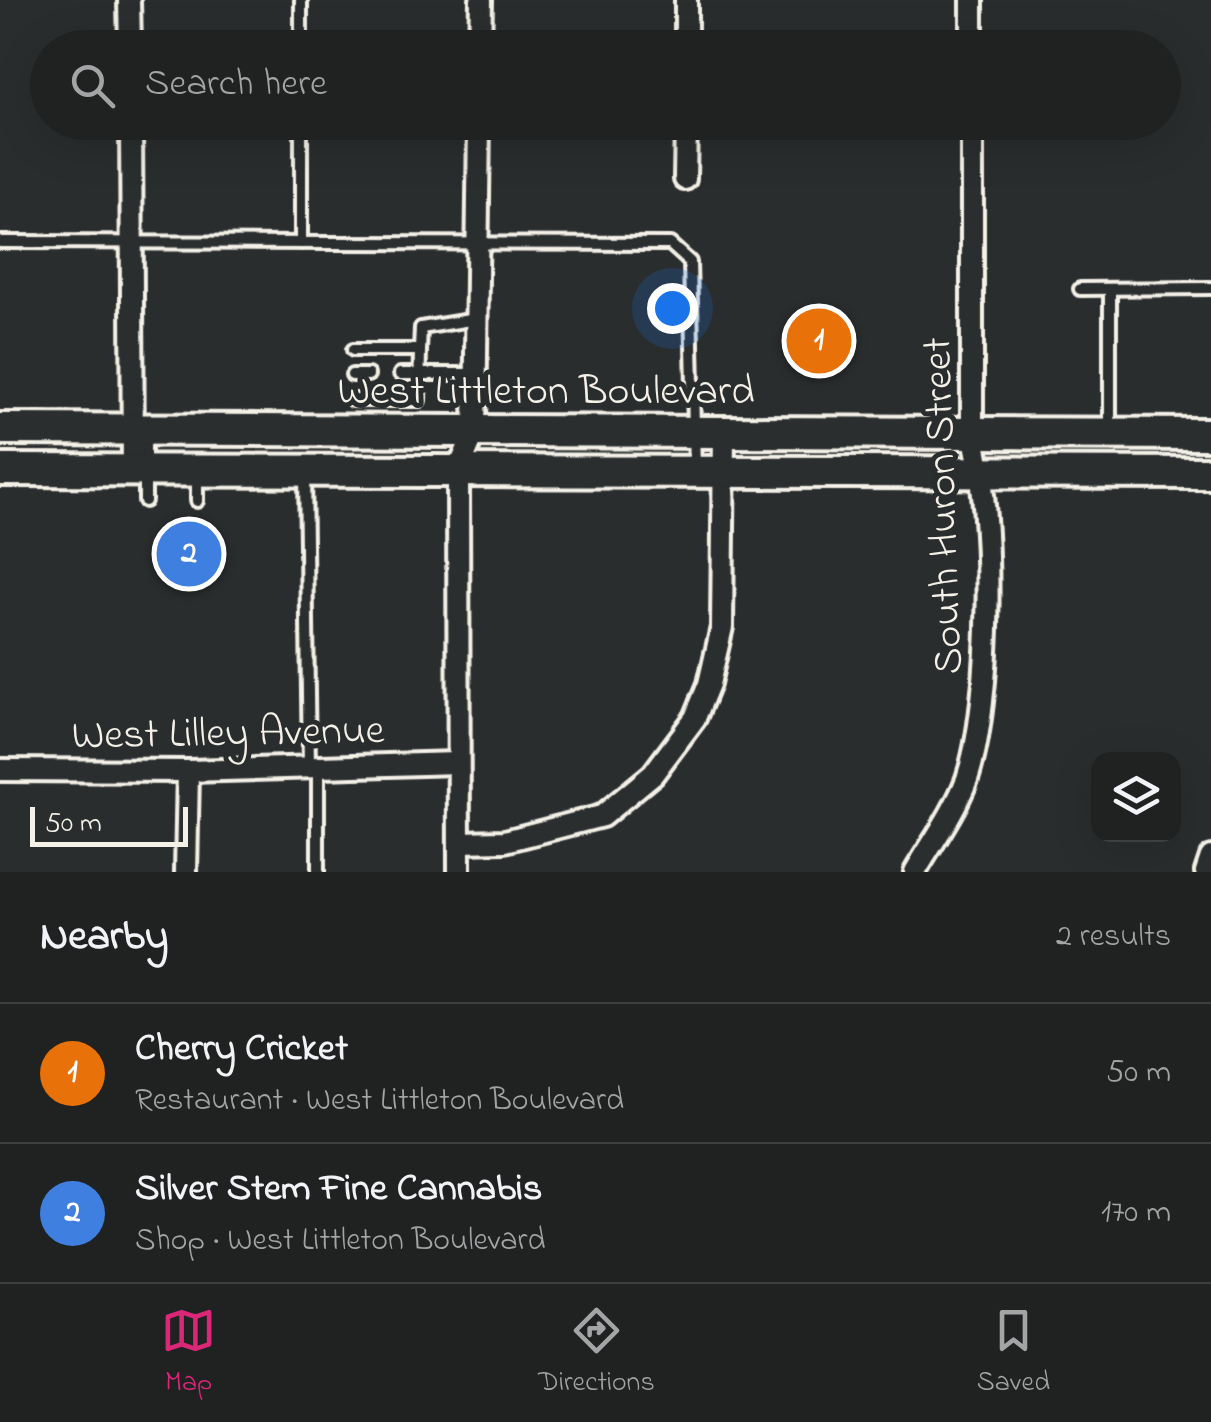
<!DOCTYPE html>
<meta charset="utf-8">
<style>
body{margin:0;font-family:"Indie Flower",sans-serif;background:#2d2f2f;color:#f1f3f6}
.controls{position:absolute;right:30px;bottom:30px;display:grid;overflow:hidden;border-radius:20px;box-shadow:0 10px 40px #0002}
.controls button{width:90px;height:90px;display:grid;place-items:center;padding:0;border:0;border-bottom:2px solid #3d3f40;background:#202222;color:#f1f3f6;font:50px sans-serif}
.scale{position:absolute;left:30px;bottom:25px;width:158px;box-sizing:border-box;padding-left:10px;border:5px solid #f4f1e8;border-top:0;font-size:28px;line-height:35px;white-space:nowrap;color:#f4f1e8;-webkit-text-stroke:8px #2a2d2e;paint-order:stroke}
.you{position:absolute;left:672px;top:308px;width:35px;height:35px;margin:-25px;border:8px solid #fff;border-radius:50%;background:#1a73e8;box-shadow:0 0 0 15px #1a73e833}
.badge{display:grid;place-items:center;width:65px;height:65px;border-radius:50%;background:#db2777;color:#fff;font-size:32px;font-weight:700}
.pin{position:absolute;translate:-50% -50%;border:5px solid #fff;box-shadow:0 2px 10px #0006}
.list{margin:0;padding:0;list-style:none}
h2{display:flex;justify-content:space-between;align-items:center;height:130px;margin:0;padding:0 40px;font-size:42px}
h2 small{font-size:32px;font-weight:400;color:#a2a4a5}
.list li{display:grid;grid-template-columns:65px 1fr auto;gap:30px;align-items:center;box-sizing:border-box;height:140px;padding:0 40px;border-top:2px solid #3d3f40}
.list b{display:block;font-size:38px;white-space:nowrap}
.list p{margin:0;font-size:32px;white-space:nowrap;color:#a2a4a5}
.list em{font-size:32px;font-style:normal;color:#a2a4a5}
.icon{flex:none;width:55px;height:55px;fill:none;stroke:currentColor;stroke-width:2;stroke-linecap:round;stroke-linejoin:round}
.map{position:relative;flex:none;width:1211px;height:872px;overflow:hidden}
.search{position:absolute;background:#202222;box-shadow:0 10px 40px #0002;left:30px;right:30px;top:30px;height:110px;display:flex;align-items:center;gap:25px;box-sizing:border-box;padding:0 35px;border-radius:55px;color:#a2a4a5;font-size:38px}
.sheet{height:410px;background:#202222}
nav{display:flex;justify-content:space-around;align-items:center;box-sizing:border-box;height:140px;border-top:2px solid #3d3f40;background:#202222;font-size:28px;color:#a2a4a5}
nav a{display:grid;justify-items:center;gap:5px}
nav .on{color:#db2777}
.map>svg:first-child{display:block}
</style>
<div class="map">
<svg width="1211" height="872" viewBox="0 0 1211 872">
<rect width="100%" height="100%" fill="#2a2d2e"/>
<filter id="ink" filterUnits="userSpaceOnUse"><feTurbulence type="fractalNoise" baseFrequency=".01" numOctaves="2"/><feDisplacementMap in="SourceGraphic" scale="20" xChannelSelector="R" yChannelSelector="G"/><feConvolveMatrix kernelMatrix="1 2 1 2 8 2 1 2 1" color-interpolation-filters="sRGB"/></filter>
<g filter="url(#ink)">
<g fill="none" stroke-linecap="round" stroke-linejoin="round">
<defs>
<g id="lane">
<polyline points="301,0 301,48"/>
<polyline points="301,122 301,243"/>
<polyline points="0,242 670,244 690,262 695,469"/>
<polyline points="1080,289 1211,288"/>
<polyline points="1110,289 1110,432"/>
<polyline points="420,350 421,328 476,319"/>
<polyline points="400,374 475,374"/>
<polyline points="352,375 368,375"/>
<polyline points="352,400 419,400 420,350 353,350"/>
<polyline points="197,472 197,501"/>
<polyline points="305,473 309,767"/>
<polyline points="145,501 145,435"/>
<polyline points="318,872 318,768"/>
</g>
<g id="street">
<polyline points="129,0 130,48"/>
<polyline points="480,48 481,0"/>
<polyline points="686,48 686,0"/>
<polyline points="972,48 972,0"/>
<polyline points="131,122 133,471"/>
<polyline points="685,179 686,122"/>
<polyline points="0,770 188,771 457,763"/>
<polyline points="459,842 505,841 602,816 653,774 695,718 709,684 722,627 724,431"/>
<polyline points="186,872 188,771"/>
<polyline points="459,872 458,471 475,431 479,122"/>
<path d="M915 872C932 843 955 811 967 779 993 702 994 509 972 431V122"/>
<polyline points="1206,872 1211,857"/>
</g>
<g id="secondary">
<polyline points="0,429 1211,434"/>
<polyline points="0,470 1211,473"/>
</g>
</defs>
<!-- lane casing -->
<use href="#lane" stroke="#f4f1e8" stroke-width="18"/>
<!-- street casing -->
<use href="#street" stroke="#f4f1e8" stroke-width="28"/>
<!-- secondary casing -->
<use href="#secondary" stroke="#f4f1e8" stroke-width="38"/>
<!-- lane -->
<use href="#lane" stroke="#2a2d2e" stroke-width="10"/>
<!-- street -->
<use href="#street" stroke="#2a2d2e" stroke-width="20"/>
<!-- secondary -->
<use href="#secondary" stroke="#2a2d2e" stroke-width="30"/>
</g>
</g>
<g text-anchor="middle" stroke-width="10" stroke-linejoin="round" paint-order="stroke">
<!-- street labels -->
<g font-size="42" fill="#f4f1e8" stroke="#2a2d2e">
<text x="546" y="403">West Littleton Boulevard</text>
<text transform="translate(940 506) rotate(-92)" y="15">South Huron Street</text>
<text transform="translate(228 730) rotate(-1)" y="15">West Lilley Avenue</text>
</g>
</g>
</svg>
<div class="controls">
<button><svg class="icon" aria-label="layers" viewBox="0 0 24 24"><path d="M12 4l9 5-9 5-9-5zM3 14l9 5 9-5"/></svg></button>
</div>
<div class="scale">50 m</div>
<div class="you"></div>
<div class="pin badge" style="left:819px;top:341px;background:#e8710a">1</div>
<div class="pin badge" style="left:189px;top:554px;background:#3f7fe0">2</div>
<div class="search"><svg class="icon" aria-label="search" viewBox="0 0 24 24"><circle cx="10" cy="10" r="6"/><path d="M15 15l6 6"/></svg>Search here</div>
</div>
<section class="sheet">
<h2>Nearby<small>2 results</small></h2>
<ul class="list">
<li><span class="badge" style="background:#e8710a">1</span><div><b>Cherry Cricket</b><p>Restaurant · West Littleton Boulevard</p></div><em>50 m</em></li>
<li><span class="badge" style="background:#3f7fe0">2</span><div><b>Silver Stem Fine Cannabis</b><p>Shop · West Littleton Boulevard</p></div><em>170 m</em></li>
</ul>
</section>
<nav>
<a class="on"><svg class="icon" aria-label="map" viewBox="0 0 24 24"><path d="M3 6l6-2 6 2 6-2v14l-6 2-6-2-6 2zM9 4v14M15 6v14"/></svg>Map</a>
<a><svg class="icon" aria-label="directions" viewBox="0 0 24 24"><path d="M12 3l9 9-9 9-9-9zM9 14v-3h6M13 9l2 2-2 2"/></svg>Directions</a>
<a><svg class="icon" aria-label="saved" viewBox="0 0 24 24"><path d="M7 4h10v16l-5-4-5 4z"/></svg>Saved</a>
</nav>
